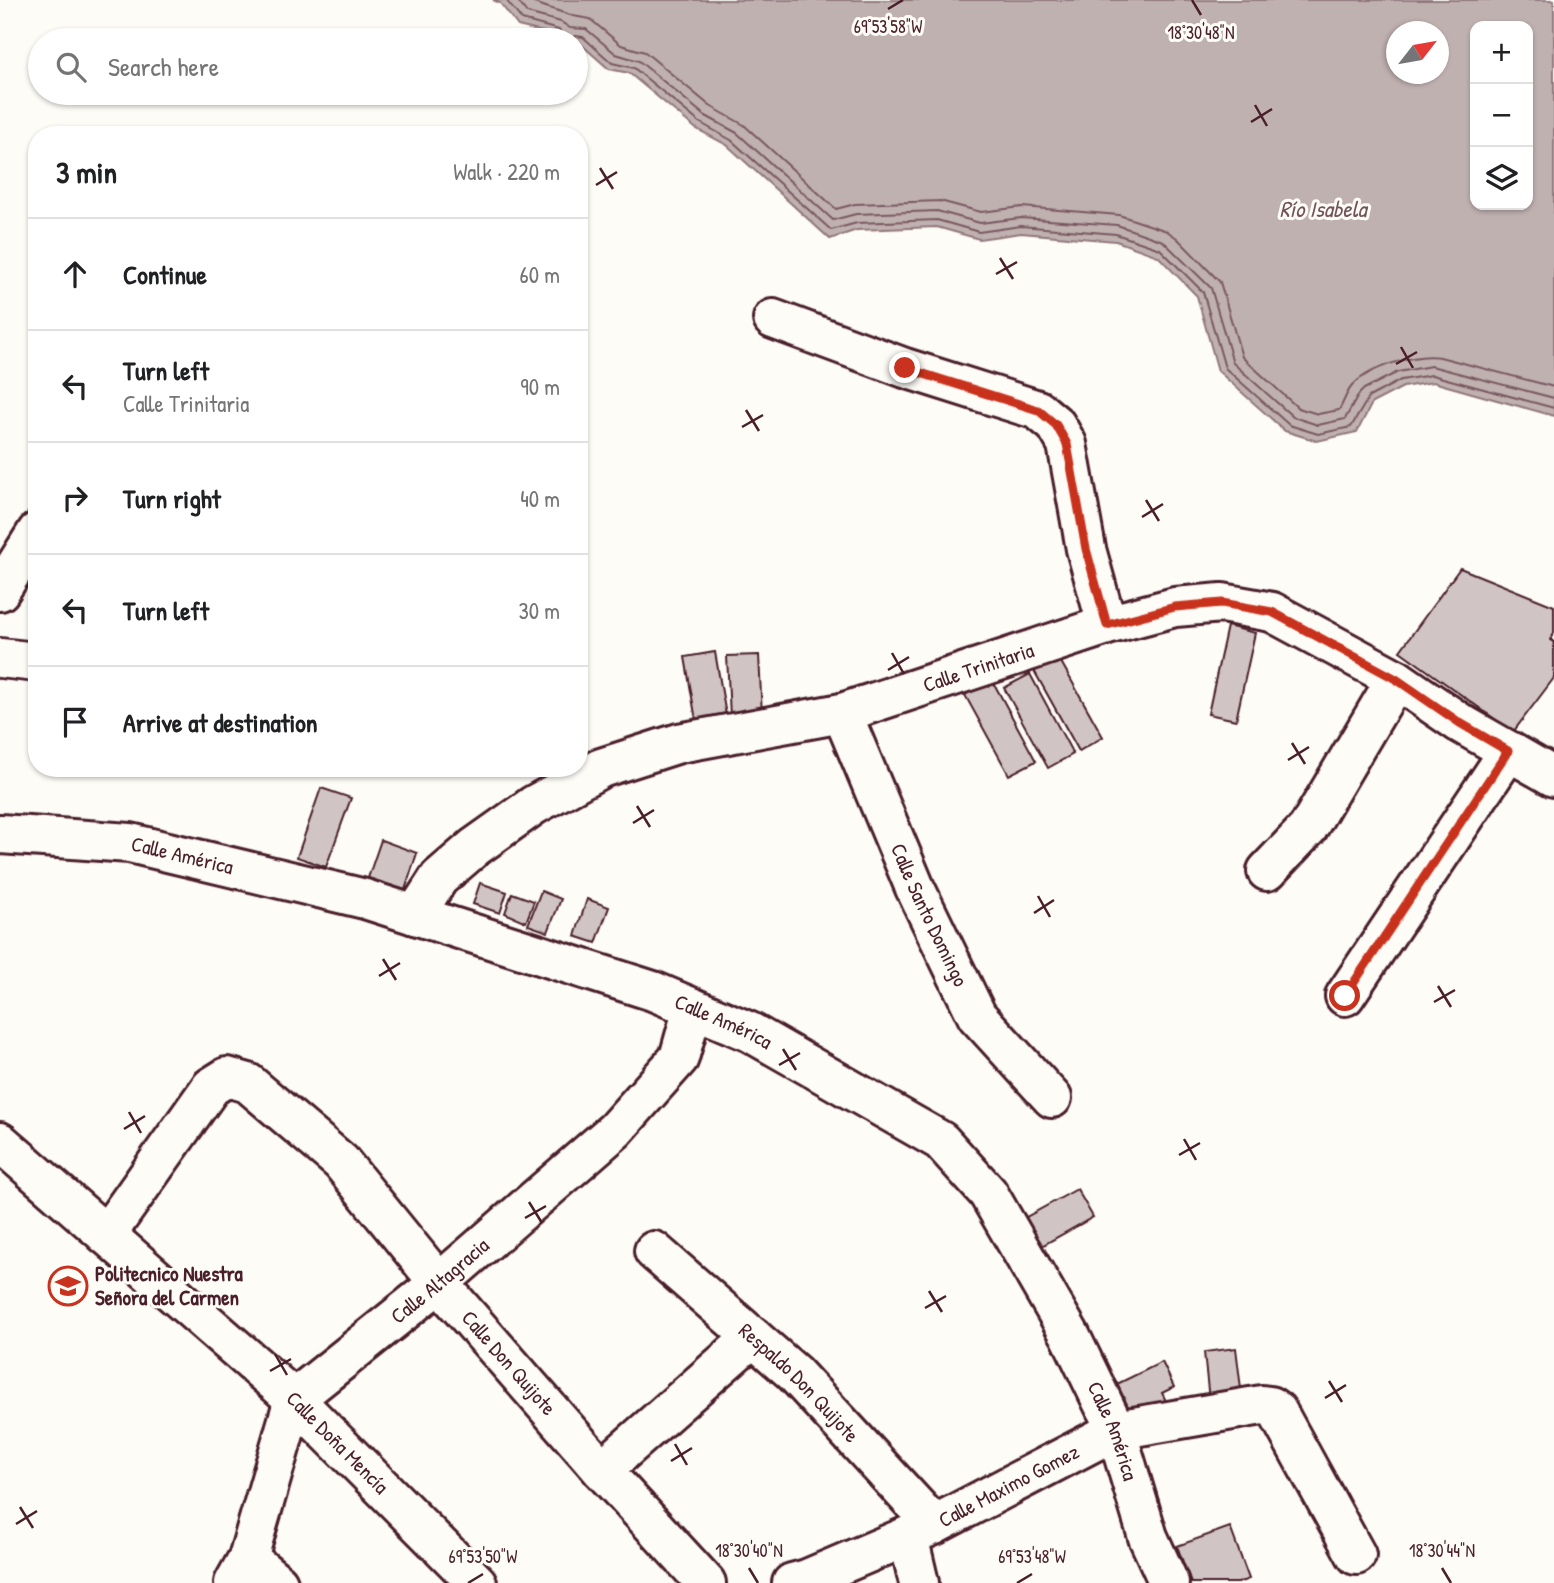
<!DOCTYPE html>
<meta charset="utf-8">
<style>
body{margin:0;font-family:"Patrick Hand",sans-serif;background:#f6f6f6;color:#202124}
.controls{position:absolute;right:21px;top:21px;display:grid;overflow:hidden;border-radius:14px;box-shadow:0 2px 5px #0004}
.controls button{width:63px;height:63px;display:grid;place-items:center;padding:0;border:0;border-bottom:2px solid #e0e0e0;background:#fff;color:#202124;font:35px sans-serif}
.compass{position:absolute;left:1386px;top:21px;width:63px;height:63px;border-radius:50%;background:#fff;box-shadow:0 2px 5px #0004;rotate:59deg}
.stop{position:absolute;width:21px;height:21px;margin:-16px;border:5px solid #c8321e;border-radius:50%;background:#fff}
.stop.end{background:#c8321e;border-color:#fff;box-shadow:0 2px 7px #0008}
.list{margin:0;padding:0;list-style:none}
h2{display:flex;justify-content:space-between;align-items:center;height:91px;margin:0;padding:0 28px;font-size:30px}
h2 small{font-size:23px;font-weight:400;color:#757577}
.list li{display:grid;grid-template-columns:46px 1fr auto;gap:21px;align-items:center;box-sizing:border-box;height:112px;padding:0 28px;border-top:2px solid #e0e0e0}
.list b{display:block;font-size:26px;white-space:nowrap}
.list p{margin:0;font-size:23px;white-space:nowrap;color:#757577}
.list em{font-size:23px;font-style:normal;color:#757577}
.icon{flex:none;width:38px;height:38px;fill:none;stroke:currentColor;stroke-width:2;stroke-linecap:round;stroke-linejoin:round}
.map{position:relative;flex:none;width:1554px;height:1583px;overflow:hidden}
.search{position:absolute;background:#fff;box-shadow:0 2px 5px #0004;left:28px;top:28px;width:560px;height:77px;display:flex;align-items:center;gap:18px;box-sizing:border-box;padding:0 24px;border-radius:38px;color:#757577;font-size:26px}
.panel{position:absolute;background:#fff;box-shadow:0 2px 5px #0004;left:28px;top:126px;width:560px;height:651px;border-radius:28px}
.map>svg:first-child{display:block}
</style>
<div class="map">
<svg width="1554" height="1583" viewBox="0 0 1554 1583">
<rect width="100%" height="100%" fill="#fdfcf7"/>
<filter id="ink" filterUnits="userSpaceOnUse"><feTurbulence type="fractalNoise" baseFrequency=".0143" numOctaves="2"/><feDisplacementMap in="SourceGraphic" scale="14" xChannelSelector="R" yChannelSelector="G"/><feConvolveMatrix kernelMatrix="1 2 1 2 8 2 1 2 1" color-interpolation-filters="sRGB"/></filter>
<g filter="url(#ink)">
<!-- water -->
<path fill="#c0b1b1" stroke="#91777b" stroke-width="2" fill-rule="evenodd" d="M493 0H1554V416L1433 382 1403 387 1372 403 1357 432 1317 441 1285 431 1218 371 1197 296 1158 256 1116 241 1021 233 979 239 937 227 857 230 830 239 727 145 695 128 629 73 609 69 576 40 518 26 500 3ZM1475 26H1528V205H1475ZM1396 32H1438V74H1396Z"/>
<g fill="none" stroke-linecap="round" stroke-linejoin="round">
<!-- shore -->
<g stroke="#795961" stroke-width="2">
<polyline points="506,0 522,20 559,30 567,40 576,36 583,37 612,63 634,68 699,122 731,140 831,230 857,223 937,220 979,232 1021,226 1116,234 1160,249 1203,292 1225,368 1289,425 1318,434 1351,427 1369,397 1401,380 1432,375 1554,408"/>
<polyline points="517,0 527,13 561,22 570,28 586,29 616,54 639,61 704,115 737,133 833,220 856,214 937,211 980,223 1021,218 1117,225 1163,241 1211,288 1233,363 1293,417 1318,425 1345,419 1359,394 1364,389 1398,372 1431,366 1554,398"/>
<path d="M531 0 534 3 573 16 590 19 621 45 645 52 710 106 744 125 836 209 855 204 940 201 981 212 1022 207 1119 215 1167 231 1177 238 1220 282 1242 357 1298 408 1318 414 1339 410C1344 402 1346 393 1352 386 1369 367 1416 353 1440 357L1554 387"/>
</g>
</g>
<!-- building -->
<g fill="#d0c5c4" stroke="#4a1f2b" stroke-width="2">
<polygon points="1460,568 1554,606 1554,633 1551,640 1554,642 1554,678 1513,732 1400,651"/>
<polygon points="1227,626 1255,633 1236,720 1208,714"/>
<polygon points="715,652 727,721 697,726 685,657"/>
<polygon points="1056,653 1103,737 1079,751 1032,667"/>
<polygon points="759,655 762,715 730,716 727,656"/>
<polygon points="1030,674 1073,754 1048,768 1004,688"/>
<polygon points="992,680 1036,761 1009,775 965,695"/>
<polygon points="321,788 351,798 326,867 297,857"/>
<polygon points="381,840 417,853 405,890 368,878"/>
<polygon points="480,883 507,892 500,913 473,904"/>
<polygon points="541,891 561,899 548,932 528,925"/>
<polygon points="512,893 534,901 526,922 505,913"/>
<polygon points="587,899 609,907 596,943 575,936"/>
<polygon points="1077,1189 1093,1217 1036,1249 1021,1220"/>
<polygon points="1236,1348 1242,1397 1209,1400 1204,1352"/>
<polygon points="1162,1362 1174,1387 1162,1393 1170,1409 1133,1417 1117,1384"/>
<polygon points="1230,1527 1249,1579 1238,1583 1191,1583 1177,1546"/>
</g>
<g fill="none" stroke-linecap="round" stroke-linejoin="round">
<defs>
<g id="minor">
<polyline points="773,319 905,368 1038,410 1056,425 1067,444 1086,549 1107,625"/>
<polyline points="0,591 37,532"/>
<polyline points="0,658 37,662"/>
<path id="s1" d="M842 713 915 888 977 1016 1052 1098"/>
<path id="s2" d="M0 834 130 843 365 899 653 991 750 1032 941 1141 988 1193 1070 1335 1116 1430 1148 1537 1169 1583"/>
<polyline points="1267,871 1308,828 1396,679"/>
<path id="s3" d="M415 915 439 878 475 847 534 805 601 768 679 743 842 713 1107 625 1175 607 1222 603 1272 612 1396 679 1460 723 1554 777"/>
<polyline points="1345,996 1509,751"/>
<path id="s4" d="M0 1142 294 1399 477 1583"/>
<path id="s5" d="M106 1235 211 1087 227 1077 248 1083 341 1162 439 1283 602 1470 706 1583"/>
<path id="s6" d="M654 1251 794 1373 934 1525"/>
<polyline points="602,1470 753,1337"/>
<polyline points="908,1536 919,1583"/>
<polyline points="248,1558 278,1583"/>
<path id="s7" d="M234 1583 248 1558 294 1399 439 1283 615 1130 679 1058 693 1008"/>
<path id="s8" d="M792 1583 807 1579 934 1525 1116 1430 1262 1405 1270 1406 1277 1411 1356 1555"/>
</g>
</defs>
<!-- minor casing -->
<use href="#minor" stroke="#4a1f2b" stroke-width="44"/>
<!-- minor -->
<use href="#minor" stroke="#fdfcf7" stroke-width="38"/>
</g>
</g>
<g fill="none" stroke-linecap="round" stroke-linejoin="round" filter="url(#ink)">
<!-- route -->
<polyline stroke="#c8321e" stroke-width="9" points="905,368 1038,410 1056,425 1067,444 1086,549 1107,625 1175,607 1222,603 1272,612 1396,679 1460,723 1508,751 1345,996"/>
</g>
<!-- ticks -->
<path fill="none" stroke="#4a1f2b" stroke-width="2.5" d="M1192 0 1201 15M888 9 903 0M1255 105 1267 126M1251 122 1272 109M600 168 613 189M596 185 617 172M1000 258 1013 279M996 274 1017 262M1401 347 1413 368M1396 364 1417 352M746 410 759 431M742 427 763 415M1146 500 1159 521M1142 517 1163 504M892 653 904 674M888 670 909 657M1292 743 1305 764M1288 760 1309 747M637 806 650 827M633 823 654 810M1038 896 1050 917M1034 913 1054 900M383 959 396 980M379 976 400 963M1438 986 1451 1007M1434 1002 1455 990M783 1049 796 1070M779 1065 800 1053M129 1112 141 1133M124 1129 145 1116M1184 1139 1196 1160M1179 1155 1200 1143M529 1202 542 1223M525 1218 546 1206M929 1291 942 1312M925 1308 946 1296M275 1354 287 1375M270 1371 291 1359M1329 1381 1342 1402M1325 1398 1346 1385M675 1444 687 1465M671 1461 692 1448M20 1507 33 1528M16 1524 37 1511M749 1568 758 1583M1442 1568 1451 1583M468 1583 483 1574M1017 1583 1032 1574"/>
<!-- icons -->
<defs>
<symbol id="school-ring" viewBox="-11 -11 22 22"><circle r="9.5" fill="#fdfcf7" stroke="#c8321e" stroke-width="1.5"/><path d="M0-5L7-2L0 1L-7-2ZM-4 1L0 2.5L4 1V4Q0 6-4 4Z" fill="#c8321e"/></symbol>
</defs>
<g fill-rule="evenodd">
<use href="#school-ring" x="46" y="1264" width="44" height="44"/>
</g>
<g text-anchor="middle" stroke-width="6" stroke-linejoin="round" paint-order="stroke">
<!-- street labels -->
<g font-size="21" fill="#4a1f2b" stroke="#fdfcf7">
<text dy="7" stroke="none"><textPath href="#s3" startOffset="632">Calle Trinitaria</textPath></text>
<text dy="7" stroke="none"><textPath href="#s2" startOffset="184">Calle América</textPath></text>
<text dy="7" stroke="none"><textPath href="#s1" startOffset="220">Calle Santo Domingo</textPath></text>
<text dy="7" stroke="none"><textPath href="#s2" startOffset="751">Calle América</textPath></text>
<text dy="7" stroke="none"><textPath href="#s7" startOffset="382">Calle Altagracia</textPath></text>
<text dy="7" stroke="none"><textPath href="#s5" startOffset="606">Calle Don Quijote</textPath></text>
<text dy="7" stroke="none"><textPath href="#s6" startOffset="196">Respaldo Don Quijote</textPath></text>
<text dy="7" stroke="none"><textPath href="#s2" startOffset="1339">Calle América</textPath></text>
<text dy="7" stroke="none"><textPath href="#s4" startOffset="452">Calle Doña Mencía</textPath></text>
<text dy="7" stroke="none"><textPath href="#s8" startOffset="238">Calle Maximo Gomez</textPath></text>
</g>
<!-- poi labels -->
<g font-size="21" font-weight="bold" fill="#4a1f2b" stroke="#fdfcf7" text-anchor="start">
<text x="95" y="1281">Politecnico Nuestra<tspan x="95" dy="24">Señora del Carmen</tspan></text>
</g>
<!-- water labels -->
<g font-size="23" font-style="italic" fill="#73525a" stroke="#fdfcf7">
<text x="1323" y="217">Río Isabela</text>
</g>
</g>
<g font-size="18" text-anchor="middle" fill="#4a1f2b" stroke="#fdfcf7" stroke-width="6" stroke-linejoin="round" paint-order="stroke">
<text x="888" y="33">69°53'58"W</text>
<text x="1201" y="39">18°30'48"N</text>
<text x="749" y="1557">18°30'40"N</text>
<text x="1442" y="1557">18°30'44"N</text>
<text x="483" y="1563">69°53'50"W</text>
<text x="1032" y="1563">69°53'48"W</text>
</g>
</svg>
<div class="controls">
<button>+</button>
<button>−</button>
<button><svg class="icon" aria-label="layers" viewBox="0 0 24 24"><path d="M12 4l9 5-9 5-9-5zM3 14l9 5 9-5"/></svg></button>
</div>
<svg class="compass" viewBox="-18 -18 36 36"><path d="M0-13l5 13h-10z" fill="#e53935"/><path d="M0 13l5-13h-10z" fill="#757577"/></svg>
<div class="stop" style="left:1345px;top:996px"></div>
<div class="stop end" style="left:905px;top:368px"></div>
<div class="search"><svg class="icon" aria-label="search" viewBox="0 0 24 24"><circle cx="10" cy="10" r="6"/><path d="M15 15l6 6"/></svg>Search here</div>
<section class="panel">
<h2>3 min<small>Walk · 220 m</small></h2>
<ul class="list">
<li><svg class="icon" aria-label="ahead" viewBox="0 0 24 24"><path d="M12 20V5M6 11l6-6 6 6"/></svg><div><b>Continue</b></div><em>60 m</em></li>
<li><svg class="icon" aria-label="left" viewBox="0 0 24 24"><path d="M17 20v-9H6M10 6l-5 5 5 5"/></svg><div><b>Turn left</b><p>Calle Trinitaria</p></div><em>90 m</em></li>
<li><svg class="icon" aria-label="right" viewBox="0 0 24 24"><path d="M7 20v-9h11M14 6l5 5-5 5"/></svg><div><b>Turn right</b></div><em>40 m</em></li>
<li><svg class="icon" aria-label="left" viewBox="0 0 24 24"><path d="M17 20v-9H6M10 6l-5 5 5 5"/></svg><div><b>Turn left</b></div><em>30 m</em></li>
<li><svg class="icon" aria-label="arrive" viewBox="0 0 24 24"><path d="M6 21V4h12l-3 4 3 4H6"/></svg><div><b>Arrive at destination</b></div></li>
</ul>
</section>
</div>
